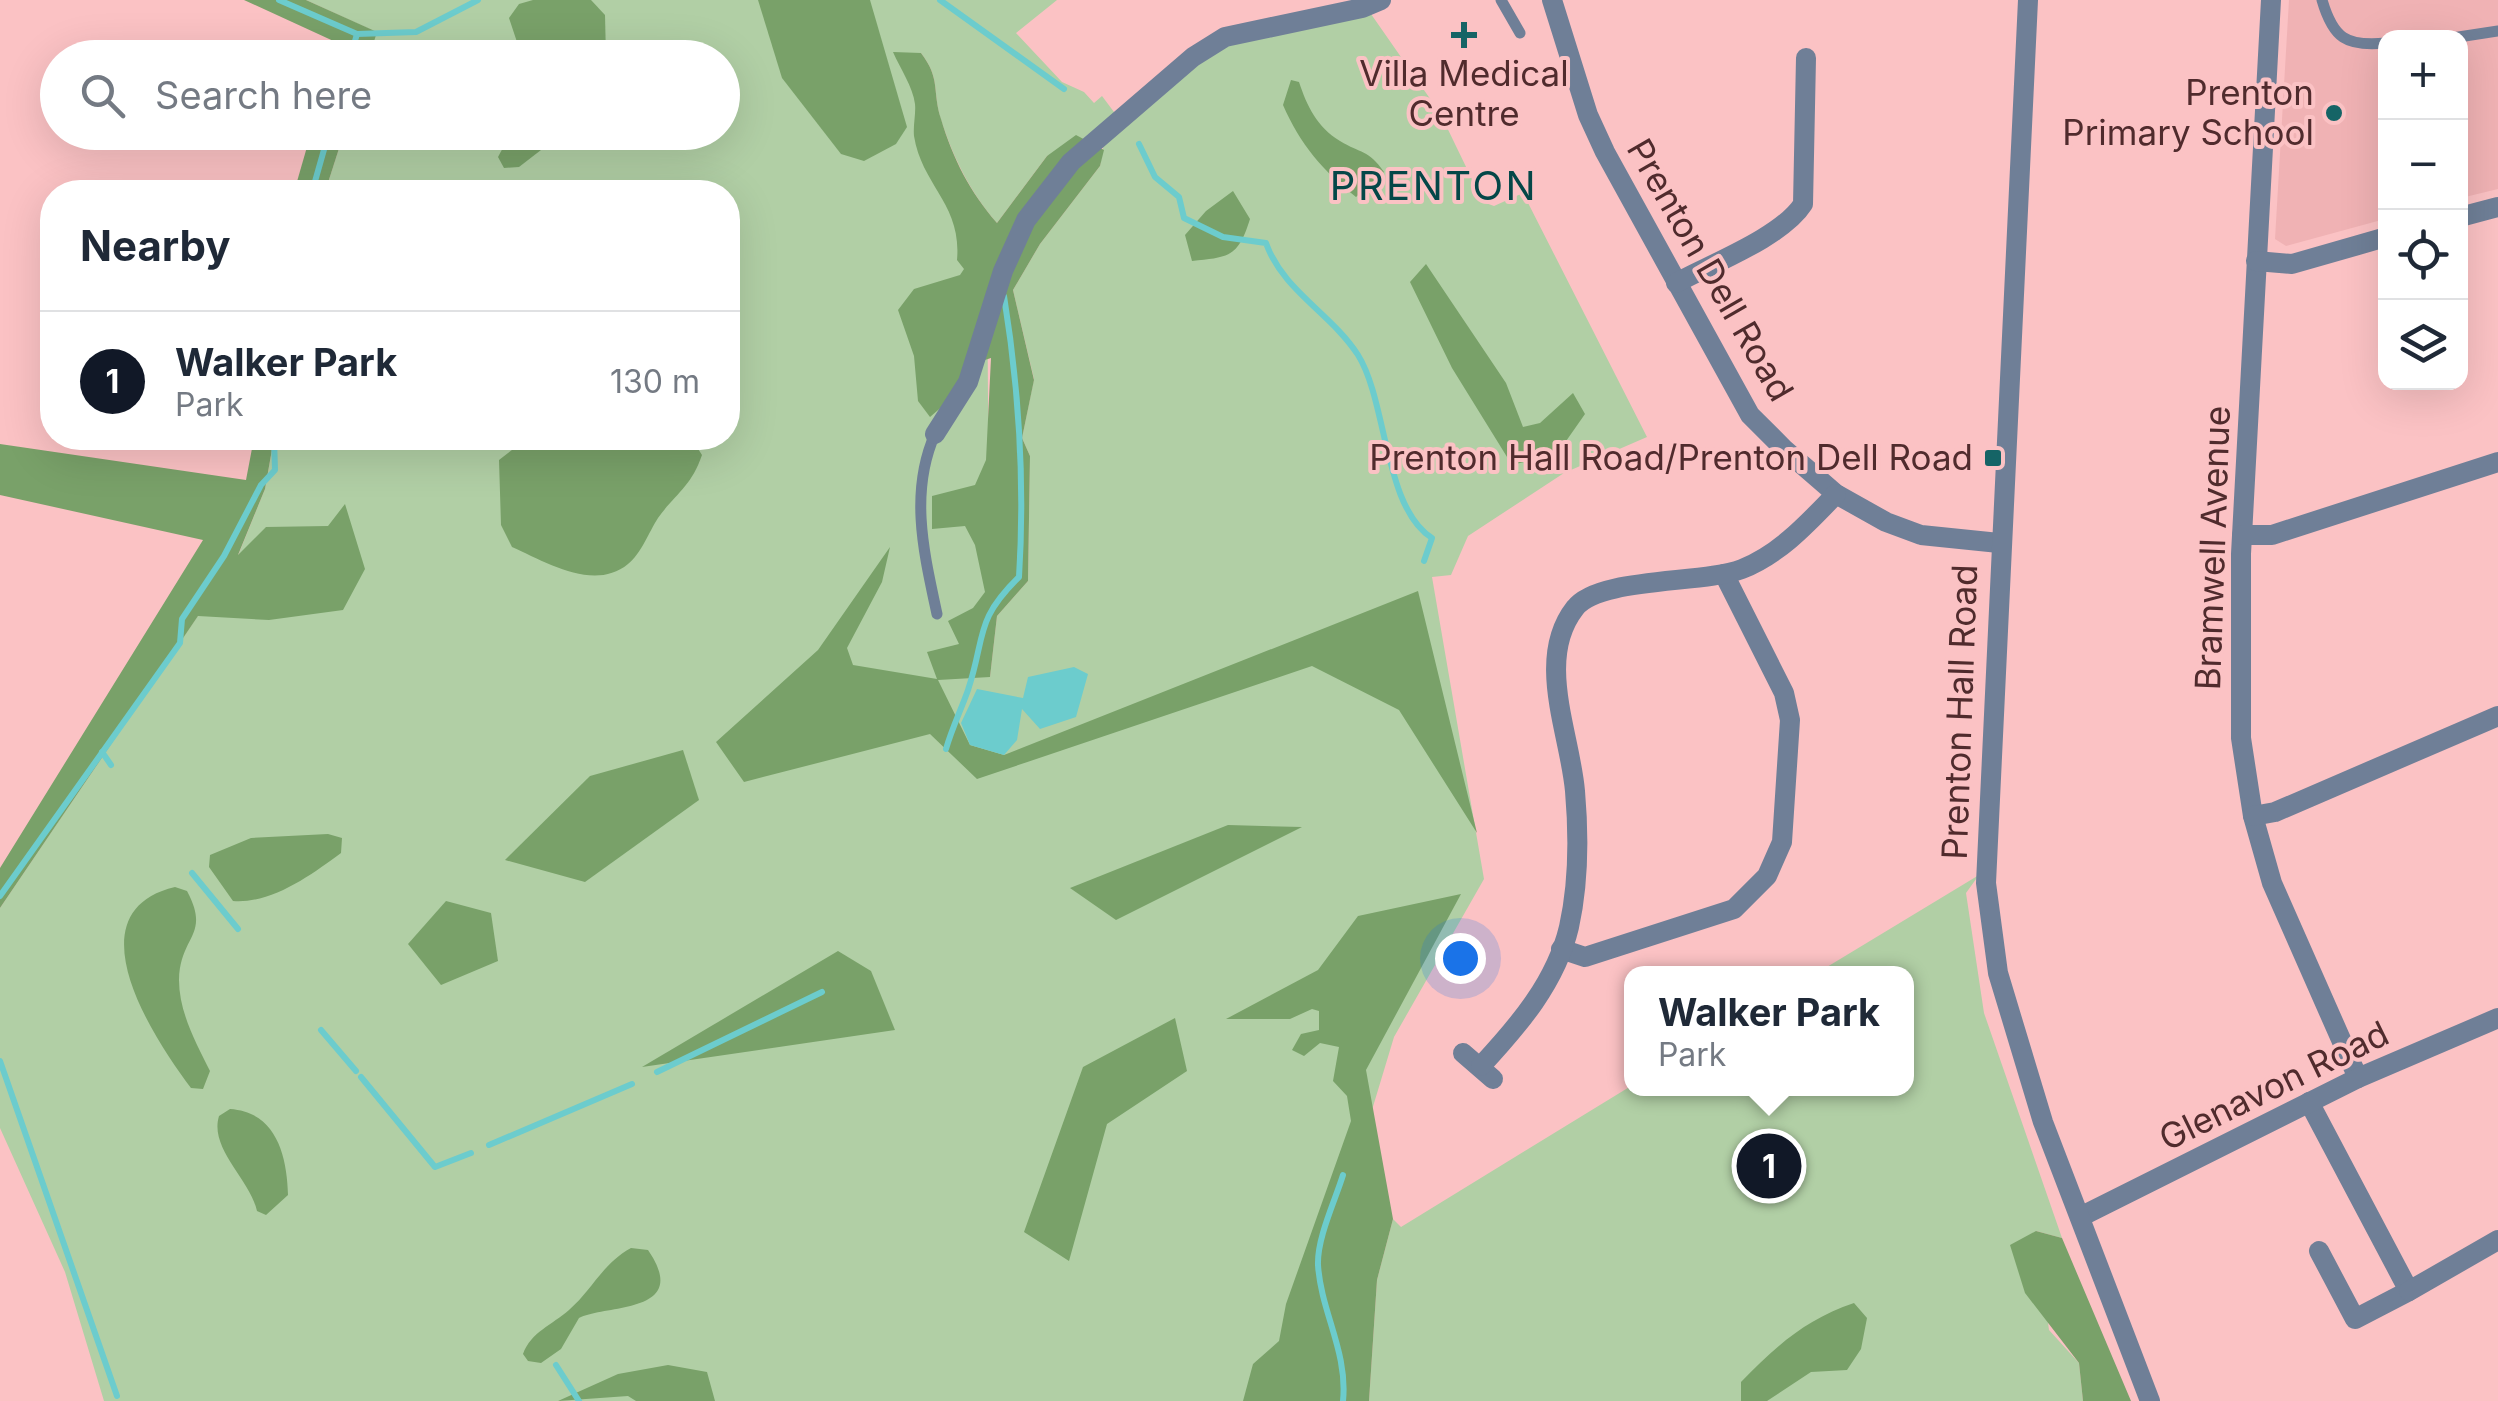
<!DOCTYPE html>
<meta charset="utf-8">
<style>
body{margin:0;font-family:Inter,sans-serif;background:#f6f6f7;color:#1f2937}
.controls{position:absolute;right:30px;top:30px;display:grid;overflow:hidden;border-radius:20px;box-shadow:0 10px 40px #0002}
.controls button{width:90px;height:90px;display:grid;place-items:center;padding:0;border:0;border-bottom:2px solid #e0e1e3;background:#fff;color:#1f2937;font:50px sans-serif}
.you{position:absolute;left:1460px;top:958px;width:35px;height:35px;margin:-25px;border:8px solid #fff;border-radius:50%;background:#1a73e8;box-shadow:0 0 0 15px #1a73e833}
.badge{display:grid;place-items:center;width:65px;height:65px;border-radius:50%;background:#111827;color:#fff;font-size:32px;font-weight:700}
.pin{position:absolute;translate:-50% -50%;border:5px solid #fff;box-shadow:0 2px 10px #0006}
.popup{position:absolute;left:1624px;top:966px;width:290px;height:130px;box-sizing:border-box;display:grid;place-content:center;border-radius:20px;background:#fff;filter:drop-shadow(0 2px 8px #0005);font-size:32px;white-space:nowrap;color:#747a83}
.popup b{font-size:38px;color:#1f2937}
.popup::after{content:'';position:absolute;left:50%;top:100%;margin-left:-20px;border:20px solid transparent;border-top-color:#fff}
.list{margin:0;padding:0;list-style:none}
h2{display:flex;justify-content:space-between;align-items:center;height:130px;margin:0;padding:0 40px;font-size:42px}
h2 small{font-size:32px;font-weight:400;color:#747a83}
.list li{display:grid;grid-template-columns:65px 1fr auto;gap:30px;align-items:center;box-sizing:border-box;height:140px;padding:0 40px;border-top:2px solid #e0e1e3}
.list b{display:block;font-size:38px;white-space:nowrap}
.list p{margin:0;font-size:32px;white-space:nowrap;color:#747a83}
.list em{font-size:32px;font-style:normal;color:#747a83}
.icon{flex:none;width:55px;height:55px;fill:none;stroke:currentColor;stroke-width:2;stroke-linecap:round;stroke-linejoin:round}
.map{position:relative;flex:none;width:2498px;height:1401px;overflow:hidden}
.search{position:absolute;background:#fff;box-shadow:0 10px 40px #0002;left:40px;top:40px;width:700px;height:110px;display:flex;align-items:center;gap:25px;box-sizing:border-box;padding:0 35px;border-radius:55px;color:#747a83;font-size:38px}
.panel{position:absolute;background:#fff;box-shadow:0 10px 40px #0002;left:40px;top:180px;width:700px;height:270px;border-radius:40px}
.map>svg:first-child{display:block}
</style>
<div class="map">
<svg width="2498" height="1401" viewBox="0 0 2498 1401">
<rect width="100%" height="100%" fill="#fbc2c4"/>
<!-- built -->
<polygon fill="#f0b2b4" points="2289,0 2498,0 2498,189 2461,198 2460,38 2386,38 2385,219 2286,246 2275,239"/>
<!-- green -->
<g fill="#b1cfa5">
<path d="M306 0H1057L1016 33 1062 82 1084 92 1094 103 1102 96 1117 116 1088 141 1047 156 997 223C970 192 954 159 941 120 932 91 941 79 921 53H901L987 259 990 677 997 616 1028 581 1030 456 1022 438 1034 379 1013 290 1040 244 1100 166 1104 142 1224 44 1371 14 1440 113 1483 202 1494 206 1523 193 1647 437 1564 473 1468 536 1451 575 1432 577 1484 879 1394 1037 1359 1153 1344 1401H104L65 1272 0 1128V908L237 558 265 489 274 438H728V192H325L344 133 722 132V58L369 57 376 32Z"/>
<polygon points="1979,875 1966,893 1984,1013 2062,1238 2036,1231 2049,1330 2079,1363 2083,1401 1369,1401 1377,1280 1393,1219 1401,1227 1631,1086 1906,1088 1906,974 1817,973"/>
</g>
<!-- forest -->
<g fill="#79a169">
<polygon points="244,0 306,0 377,32 369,57 336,57 340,44"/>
<polygon points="533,0 591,0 605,15 606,57 534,57 517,42 509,18 519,4"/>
<polygon points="758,0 870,0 907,127 896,144 864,161 841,154 782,78"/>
<path d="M893 52 921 53C941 79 932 91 941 119 953 159 970 192 997 223L1047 156 1076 135 1104 150 1100 166 1040 244 1013 290 1034 380 1022 438 1030 456 1028 581 997 616 990 677 938 680 970 745 1004 755 1418 591 1477 833 1399 710 1312 666 977 779 930 734 744 782 716 742 818 650 890 547 882 582 847 648 853 665 937 679 927 652 959 644 948 621 973 608 985 592 975 545 965 526 932 529V496L975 485 986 460 991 358 966 366 952 398 930 417 918 401 914 356 898 310 914 289 960 275 964 269 957 260C962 204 922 186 914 136 913 125 916 114 915 104 913 87 900 68 893 52Z"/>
<path d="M1291 80 1299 82C1307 106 1317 127 1340 141 1361 154 1368 149 1384 172L1356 197C1323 171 1300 144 1283 105Z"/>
<polygon points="311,133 344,133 325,192 294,192"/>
<polygon points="524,133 563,133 519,167 504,168 498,157 505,144"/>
<path d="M1233 191 1250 219C1238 257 1230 257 1192 261L1185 235 1206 211Z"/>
<polygon points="1426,264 1506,383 1523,427 1540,423 1573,393 1585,414 1557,454 1512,465 1452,368 1410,282"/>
<polygon points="254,438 274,438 265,489 238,555 266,527 328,526 345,504 365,569 343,610 269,620 198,616 0,908 0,868 203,540 0,495 0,444 246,480"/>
<path d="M537 438C571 438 597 451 632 447L640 438H691L702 455C691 487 676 493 658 518 649 532 641 554 628 564 594 592 546 562 512 547L501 525 499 460 525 440Z"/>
<polygon points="683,750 699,800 585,882 505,860 590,776"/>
<polygon points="1228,825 1302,827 1116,920 1070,888"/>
<path d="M328 834 342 838 341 853C311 875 272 904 233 901L209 867 210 855 251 838Z"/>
<path d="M175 887 187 891C211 936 180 935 179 980 179 1012 196 1043 210 1071L203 1089 191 1088C154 1039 70 912 175 887Z"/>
<polygon points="1461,894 1366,1070 1393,1219 1377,1280 1369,1401 1243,1401 1253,1364 1279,1341 1286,1304 1351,1121 1347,1096 1333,1081 1339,1047 1320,1043 1304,1056 1292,1050 1301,1034 1319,1030 1319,1011 1312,1009 1290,1019 1226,1019 1318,970 1358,916"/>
<polygon points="446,901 491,913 498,961 441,985 408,944"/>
<polygon points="838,951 871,971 895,1030 642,1067"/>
<polygon points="1175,1018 1187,1071 1107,1124 1069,1261 1024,1232 1083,1067"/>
<path d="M230 1109C276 1112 287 1155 288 1195L266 1215 257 1211C250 1179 209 1149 219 1116Z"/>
<polygon points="2036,1231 2062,1238 2131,1401 2083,1401 2079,1363 2025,1293 2010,1245"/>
<path d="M631 1248 648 1250C692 1314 607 1304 579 1318L561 1349 541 1363 528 1361 523 1354C531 1332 552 1325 569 1310 593 1289 602 1264 631 1248Z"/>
<path d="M1854 1303 1867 1318 1861 1349 1847 1370 1811 1372 1767 1401H1741V1382C1776 1346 1806 1319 1854 1303Z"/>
<polygon points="668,1365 707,1372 715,1401 636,1401 628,1396 558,1401 618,1374"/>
</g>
<!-- water -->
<polygon fill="#6ccccd" points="1074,667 1088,674 1076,717 1040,729 1022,709 1017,740 1004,755 970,745 961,723 977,689 1023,698 1028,677"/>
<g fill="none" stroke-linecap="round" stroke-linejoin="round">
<!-- stream -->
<g stroke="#6ccccd" stroke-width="6">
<polyline points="279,0 357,34 416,32 478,0"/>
<polyline points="940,0 1064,89"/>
<polyline points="350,58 357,34"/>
<path d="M1139 144 1155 177 1179 197 1184 218 1223 237 1266 243C1283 291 1331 313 1358 355 1387 401 1384 508 1432 538L1424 561"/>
<polyline points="312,192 329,132"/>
<path d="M946 749C952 728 961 710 968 690 986 636 974 621 1019 577 1025 482 1019 389 1004 296"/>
<polyline points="102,752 111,765"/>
<polyline points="192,873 238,929"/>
<polyline points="0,896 180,643 182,619 224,556 261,485 275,470 274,438"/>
<polyline points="321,1030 356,1071"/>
<polyline points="0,1061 117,1396"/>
<polyline points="657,1072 822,992"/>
<polyline points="361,1077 435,1167 471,1153"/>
<polyline points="489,1145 632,1084"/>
<path d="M1343 1175C1335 1201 1317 1238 1318 1265 1321 1312 1348 1352 1343 1401"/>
<polyline points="556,1365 579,1401"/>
</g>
<!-- service -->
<g stroke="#6f7f97" stroke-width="11">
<polyline points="1501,0 1520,33"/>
<path d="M2322 0C2333 38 2346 47 2386 43"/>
<polyline points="2452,38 2498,31"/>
<path d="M935 434C909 493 924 553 937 614"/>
</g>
<!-- minor -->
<g stroke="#6f7f97" stroke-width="20">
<polyline points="1552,0 1588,115 1605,152 1750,415 1784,449 1836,494 1886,522 1921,535 1999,543"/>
<polyline points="2271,0 2241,554 2241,738 2253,816 2272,883 2358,1078"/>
<polyline points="2460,217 2498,207"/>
<polyline points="2256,261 2292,264 2386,237"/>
<path d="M1676 283C1711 264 1782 237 1803 204L1806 58"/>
<polyline points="935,434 968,382 1003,271 1026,220 1071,162 1193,57 1225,37 1362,8 1381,0"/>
<polyline points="2242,535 2272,535 2498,462"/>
<polyline points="2253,816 2275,812 2498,716"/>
<polyline points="1561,949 1585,957 1734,909 1767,876 1782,842 1790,720 1784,693 1724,574"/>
<polyline points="1463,1053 1493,1079"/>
<path d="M1481 1066C1519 1025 1556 982 1569 927 1579 882 1579 837 1575 791 1570 733 1535 659 1575 608 1598 577 1703 584 1742 569 1780 554 1808 523 1836 494"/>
<polyline points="2309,1102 2409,1291 2355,1319 2319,1251"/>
<polyline points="2080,1217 2358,1078 2498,1018"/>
<polyline points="2409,1291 2498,1240"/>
</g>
<!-- tertiary -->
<polyline stroke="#6f7f97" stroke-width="20" points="2028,0 1986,883 1998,973 2043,1122 2150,1401"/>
</g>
<!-- markers -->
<g fill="#156466" stroke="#fbc2c4" stroke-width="4">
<path d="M1459 20h10v10h10v10h-10v10h-10v-10h-10v-10h10z"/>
<circle cx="2334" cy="113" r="10"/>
<rect x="1983" y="448" width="20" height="20" rx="5"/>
</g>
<g text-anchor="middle" stroke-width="8" stroke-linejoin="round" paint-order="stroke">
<!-- poi labels -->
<g font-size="35" fill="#502b2d" stroke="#fbc2c4" text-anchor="end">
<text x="1464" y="86" text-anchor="middle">Villa Medical<tspan x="1464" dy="40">Centre</tspan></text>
<text x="2314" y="105">Prenton<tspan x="2314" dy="40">Primary School</tspan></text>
<text x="1973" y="470">Prenton Hall Road/Prenton Dell Road</text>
</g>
<!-- street labels -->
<g font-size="35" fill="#502b2d" stroke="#fbc2c4">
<text transform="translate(1710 270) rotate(60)" y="12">Prenton Dell Road</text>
<text transform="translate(2213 548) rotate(-88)" y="12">Bramwell Avenue</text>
<text transform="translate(1960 712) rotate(-88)" y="12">Prenton Hall Road</text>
<text transform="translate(2274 1086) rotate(-26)" y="12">Glenavon Road</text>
</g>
<!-- quarter labels -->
<g font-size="40" letter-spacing="2.5" fill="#044748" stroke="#fbc2c4">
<text x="1434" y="200">PRENTON</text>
</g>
</g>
</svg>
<div class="controls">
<button>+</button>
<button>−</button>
<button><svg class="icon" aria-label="locate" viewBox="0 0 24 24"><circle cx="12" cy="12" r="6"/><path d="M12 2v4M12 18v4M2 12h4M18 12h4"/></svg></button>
<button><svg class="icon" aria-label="layers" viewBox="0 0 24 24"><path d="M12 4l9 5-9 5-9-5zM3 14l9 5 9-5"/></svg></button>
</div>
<div class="you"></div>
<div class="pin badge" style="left:1769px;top:1166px">1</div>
<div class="popup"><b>Walker Park</b>Park</div>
<div class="search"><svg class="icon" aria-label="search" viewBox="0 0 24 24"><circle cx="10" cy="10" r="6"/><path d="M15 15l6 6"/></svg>Search here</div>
<section class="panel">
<h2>Nearby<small></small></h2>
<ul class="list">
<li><span class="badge">1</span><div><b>Walker Park</b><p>Park</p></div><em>130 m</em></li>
</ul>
</section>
</div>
